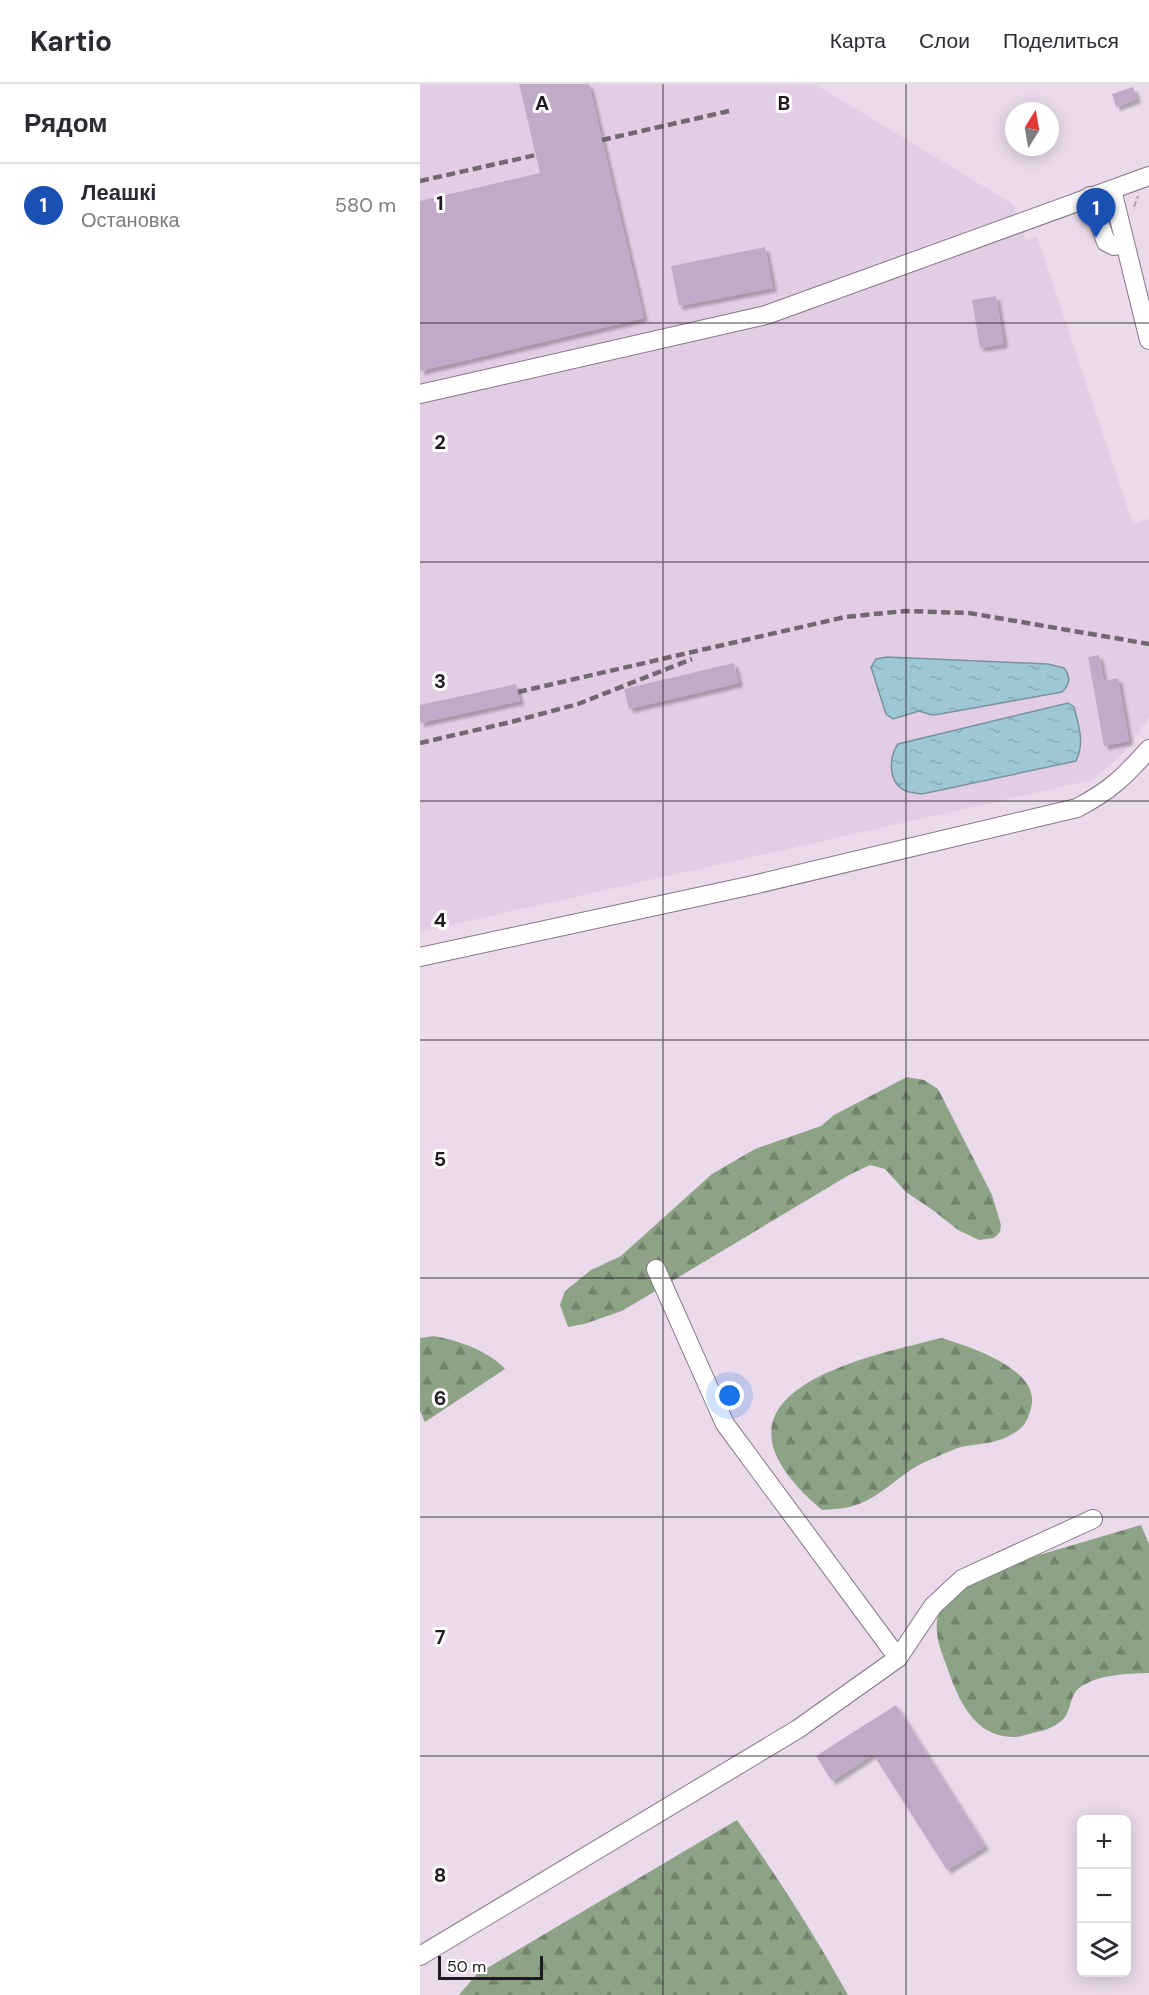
<!DOCTYPE html>
<html lang="ru">
<meta charset="utf-8">
<style>
body{margin:0;font-family:"DM Sans",sans-serif;background:#f7f7f7;color:#2b2b33}
.controls{position:absolute;right:18px;bottom:18px;display:grid;overflow:hidden;border-radius:9px;box-shadow:0 3px 15px #0003}
.controls button{width:54px;height:54px;display:grid;place-items:center;padding:0;border:0;border-bottom:2px solid #e1e1e2;background:#fff;color:#2b2b33;font:30px sans-serif}
.compass{position:absolute;left:585px;top:18px;width:54px;height:54px;border-radius:50%;background:#fff;box-shadow:0 3px 15px #0003;rotate:11deg}
.scale{position:absolute;left:18px;bottom:15px;width:105px;box-sizing:border-box;padding-left:6px;border:3px solid #201a20;border-top:0;font-size:16px;line-height:21px;white-space:nowrap;color:#201a20;-webkit-text-stroke:4px #fff;paint-order:stroke}
.you{position:absolute;left:310px;top:1312px;width:21px;height:21px;margin:-15px;border:4px solid #fff;border-radius:50%;background:#1a73e8;box-shadow:0 0 0 9px #1a73e833}
.badge{display:grid;place-items:center;width:39px;height:39px;border-radius:50%;background:#7c3aed;color:#fff;font-size:20px;font-weight:700}
.pin{position:absolute;translate:-50% -50px;filter:drop-shadow(0 2px 3px #0008)}
.pin::after{content:'';position:absolute;top:32px;width:21px;height:18px;background:inherit;clip-path:polygon(0 0,100% 0,50% 100%)}
.list{margin:0;padding:0;list-style:none}
h2{display:flex;justify-content:space-between;align-items:center;height:78px;margin:0;padding:0 24px;font-size:26px}
h2 small{font-size:20px;font-weight:400;color:#7c7c81}
.list li{display:grid;grid-template-columns:39px 1fr auto;gap:18px;align-items:center;box-sizing:border-box;height:84px;padding:0 24px;border-top:2px solid #e1e1e2}
.list b{display:block;font-size:22px;white-space:nowrap}
.list p{margin:0;font-size:20px;white-space:nowrap;color:#7c7c81}
.list em{font-size:20px;font-style:normal;color:#7c7c81}
.icon{flex:none;width:33px;height:33px;fill:none;stroke:currentColor;stroke-width:2;stroke-linecap:round;stroke-linejoin:round}
.map{position:relative;flex:none;width:729px;height:1911px;overflow:hidden}
header{display:flex;align-items:center;gap:36px;box-sizing:border-box;height:84px;padding:0 30px;background:#fff;border-bottom:2px solid #e1e1e2}
header strong{font-size:28px}
nav{display:flex;gap:33px;margin-inline-start:auto;font-size:21px}
main{display:flex}
aside{flex:1;background:#fff}
.map>svg:first-child{display:block}
</style>
<header>
<strong>Kartio</strong>
<nav><a>Карта</a><a>Слои</a><a>Поделиться</a></nav>
</header>
<main>
<aside>
<h2>Рядом<small></small></h2>
<ul class="list">
<li><span class="badge" style="background:#1a4fb4">1</span><div><b>Леашкі</b><p>Остановка</p></div><em>580 m</em></li>
</ul>
</aside>
<div class="map">
<svg width="729" height="1911" viewBox="0 0 729 1911">
<defs>
<pattern id="forest-firs" width="22" height="20" patternUnits="userSpaceOnUse" patternTransform="scale(1.5)"><rect width="22" height="20" fill="#8da386"/><path d="M5 1l3.5 6h-7zM16 11l3.5 6h-7z" fill="#73846d"/></pattern>
<pattern id="water-ripples" width="26" height="14" patternUnits="userSpaceOnUse" patternTransform="scale(1.5)"><rect width="26" height="14" fill="#9dc7d5"/><path d="M2 4q2-2 4 0t4 0M15 11q2-2 4 0t4 0" fill="none" stroke="#87aab7"/></pattern>
<filter id="shadow"><feDropShadow dx="4" dy="4" stdDeviation="1.5" flood-color="#0004"/></filter>
</defs>
<rect width="100%" height="100%" fill="#eadaeb"/>
<!-- built -->
<polygon fill="#e3cde4" points="0,0 395,0 594,121 606,156 617,152 713,440 729,435 729,633 705,668 672,696 0,848"/>
<!-- forest -->
<g fill="url(#forest-firs)">
<polygon points="487,993 504,996 518,1005 572,1111 581,1141 580,1148 574,1154 559,1156 538,1146 514,1127 486,1108 465,1085 450,1081 429,1091 202,1227 164,1240 148,1243 140,1221 145,1207 171,1186 201,1172 292,1090 335,1065 401,1042 414,1031"/>
<path d="M14 1252C39 1257 67 1266 85 1285L5 1338 0 1327V1254Z"/>
<path d="M522 1254C549 1263 622 1285 611 1324 608 1335 605 1343 594 1349 578 1360 560 1359 541 1363 530 1366 518 1373 507 1377 481 1388 461 1414 433 1422 424 1425 412 1425 402 1426 269 1313 429 1276 522 1254Z"/>
<path d="M721 1441 729 1460V1589C706 1590 678 1590 659 1604 650 1611 651 1625 645 1633 638 1642 624 1647 613 1649 607 1650 601 1653 595 1653 554 1654 538 1615 527 1583 520 1565 512 1545 520 1526L556 1492 595 1478Z"/>
<path d="M317 1736C357 1792 394 1850 428 1911H39L57 1890Z"/>
</g>
<!-- water -->
<g fill="url(#water-ripples)" stroke="#78939f" stroke-width="1.5">
<path d="M467 573 628 580 644 584C651 593 650 600 642 608L520 630 512 631 499 627 473 635 466 630 451 583 456 575Z"/>
<path d="M648 619 654 623C659 643 665 658 656 677L502 710C496 709 487 709 482 705 468 695 469 673 478 660Z"/>
</g>
<!-- building -->
<g fill="#c1aac8" filter="url(#shadow)">
<polygon points="99,0 169,0 224,234 0,287 0,117 120,89"/>
<polygon points="713,3 717,15 696,23 692,10"/>
<polygon points="345,163 353,204 259,222 251,182"/>
<polygon points="576,212 584,260 560,264 552,216"/>
<polygon points="679,571 684,597 698,594 709,657 684,662 668,573"/>
<polygon points="314,579 319,599 209,625 204,605"/>
<polygon points="96,600 100,617 0,639 0,621"/>
<polygon points="476,1621 565,1762 527,1786 453,1670 412,1697 396,1672"/>
</g>
<g fill="none" stroke-linecap="round" stroke-linejoin="round">
<defs>
<g id="minor">
<polyline points="692,106 729,256"/>
<polyline points="670,112 686,158 694,162 704,160"/>
<polyline points="0,310 346,231 729,92"/>
<path d="M0 873 333 801 657 724C691 706 704 693 729 665"/>
<polyline points="236,1185 305,1340 478,1574"/>
<polyline points="0,1872 378,1645 478,1574 513,1522 542,1495 673,1435"/>
</g>
</defs>
<!-- minor casing -->
<use href="#minor" stroke="#867787" stroke-width="20"/>
<!-- path -->
<polyline stroke="#aa9daa" stroke-width="2" stroke-dasharray="6 3" stroke-linecap="butt" points="714,123 718,112"/>
<!-- minor -->
<use href="#minor" stroke="#fff" stroke-width="18"/>
<!-- rail -->
<g stroke="#716771" stroke-width="4.5" stroke-dasharray="9 4.5" stroke-linecap="butt">
<polyline points="182,56 309,27"/>
<polyline points="0,97 116,71"/>
<polyline points="98,608 425,533 485,527 549,529 729,560"/>
<polyline points="0,659 91,638 158,620 272,575"/>
</g>
</g>
<!-- grid -->
<path fill="none" stroke="#201a20" stroke-width="1.5" stroke-opacity="0.55" d="M243 0V1911M486 0V1911M0 239H729M0 478H729M0 717H729M0 956H729M0 1194H729M0 1433H729M0 1672H729"/>
<g font-size="20" text-anchor="middle" font-weight="bold" fill="#201a20" stroke="#fff" stroke-width="6" stroke-linejoin="round" paint-order="stroke">
<text x="122" y="26">A</text>
<text x="364" y="26">B</text>
<text x="20" y="126">1</text>
<text x="20" y="365">2</text>
<text x="20" y="604">3</text>
<text x="20" y="843">4</text>
<text x="20" y="1082">5</text>
<text x="20" y="1321">6</text>
<text x="20" y="1560">7</text>
<text x="20" y="1798">8</text>
</g>
</svg>
<div class="controls">
<button>+</button>
<button>−</button>
<button><svg class="icon" aria-label="layers" viewBox="0 0 24 24"><path d="M12 4l9 5-9 5-9-5zM3 14l9 5 9-5"/></svg></button>
</div>
<svg class="compass" viewBox="-18 -18 36 36"><path d="M0-13l5 13h-10z" fill="#e53935"/><path d="M0 13l5-13h-10z" fill="#7c7c81"/></svg>
<div class="scale">50 m</div>
<div class="you"></div>
<div class="pin badge" style="left:676px;top:154px;background:#1a4fb4">1</div>
</div>
</main>
